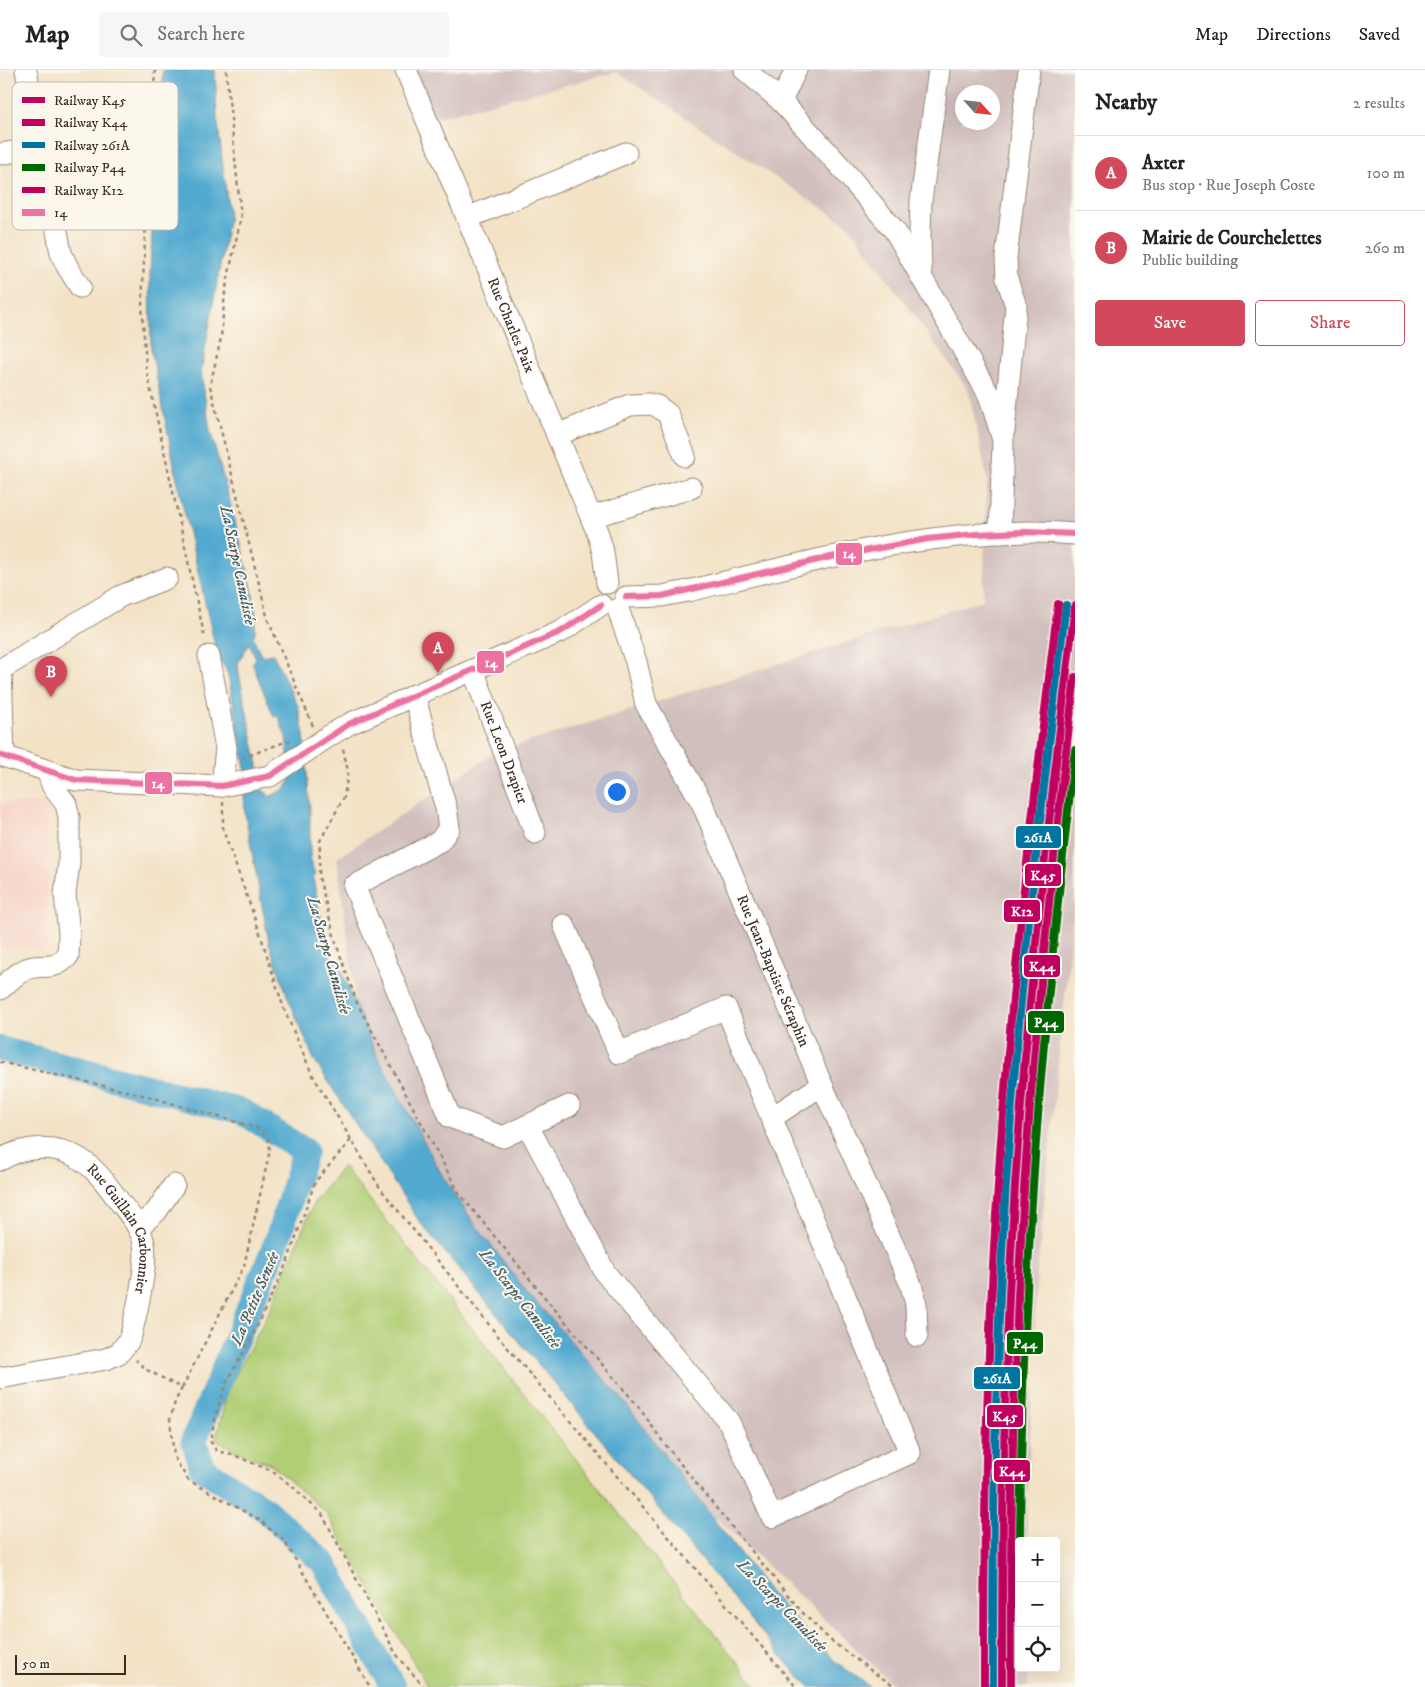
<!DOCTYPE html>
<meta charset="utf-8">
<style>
body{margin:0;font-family:"IM FELL DW Pica",serif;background:#f6f6f6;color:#222}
.controls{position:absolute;right:15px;bottom:15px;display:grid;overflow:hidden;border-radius:5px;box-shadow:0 5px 20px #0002}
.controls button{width:45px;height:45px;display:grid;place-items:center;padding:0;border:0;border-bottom:1px solid #e0e0e0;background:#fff;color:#222;font:25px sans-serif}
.compass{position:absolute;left:955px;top:15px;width:45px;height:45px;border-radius:50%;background:#fff;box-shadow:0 5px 20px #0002;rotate:117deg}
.scale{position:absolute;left:15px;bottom:12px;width:111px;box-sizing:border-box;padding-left:5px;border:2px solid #3b2a1e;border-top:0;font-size:14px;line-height:18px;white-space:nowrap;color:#3b2a1e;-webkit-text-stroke:4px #fbf7ec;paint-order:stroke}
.you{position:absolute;left:616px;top:721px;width:18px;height:18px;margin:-12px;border:4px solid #fff;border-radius:50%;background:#1a73e8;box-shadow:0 0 0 8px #1a73e833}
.badge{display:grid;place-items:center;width:32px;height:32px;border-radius:50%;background:#d1495b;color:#fff;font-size:16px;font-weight:700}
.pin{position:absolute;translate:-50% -41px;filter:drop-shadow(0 1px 2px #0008)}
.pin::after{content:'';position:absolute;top:26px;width:18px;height:15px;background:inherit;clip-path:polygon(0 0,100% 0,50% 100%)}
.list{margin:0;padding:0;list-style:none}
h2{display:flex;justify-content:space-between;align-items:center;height:65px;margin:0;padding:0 20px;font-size:21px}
h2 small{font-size:16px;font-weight:400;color:#767676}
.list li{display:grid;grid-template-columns:32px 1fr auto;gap:15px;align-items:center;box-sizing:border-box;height:75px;padding:0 20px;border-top:1px solid #e0e0e0}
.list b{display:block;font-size:19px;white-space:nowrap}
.list p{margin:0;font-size:16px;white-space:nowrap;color:#767676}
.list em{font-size:16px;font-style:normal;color:#767676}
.actions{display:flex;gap:10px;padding:15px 20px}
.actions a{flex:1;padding:11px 0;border:1px solid #d1495b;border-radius:5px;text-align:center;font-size:18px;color:#d1495b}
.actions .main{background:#d1495b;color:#fff}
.icon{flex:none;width:28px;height:28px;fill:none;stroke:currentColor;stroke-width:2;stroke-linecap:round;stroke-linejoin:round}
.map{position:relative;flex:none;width:1075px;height:1617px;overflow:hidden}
header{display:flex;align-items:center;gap:30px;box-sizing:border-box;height:70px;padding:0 25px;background:#fff;border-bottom:1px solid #e0e0e0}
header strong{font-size:24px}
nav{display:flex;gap:28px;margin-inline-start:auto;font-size:18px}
.search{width:350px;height:45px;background:#f6f6f6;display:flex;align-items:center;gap:12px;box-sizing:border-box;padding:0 18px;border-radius:5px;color:#767676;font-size:19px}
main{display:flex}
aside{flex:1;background:#fff}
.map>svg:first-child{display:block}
</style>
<header>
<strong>Map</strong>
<div class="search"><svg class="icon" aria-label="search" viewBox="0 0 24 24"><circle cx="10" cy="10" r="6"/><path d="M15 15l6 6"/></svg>Search here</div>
<nav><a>Map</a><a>Directions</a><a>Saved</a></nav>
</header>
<main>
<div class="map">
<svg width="1075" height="1617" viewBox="0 0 1075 1617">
<rect width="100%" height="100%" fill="#fbf7ec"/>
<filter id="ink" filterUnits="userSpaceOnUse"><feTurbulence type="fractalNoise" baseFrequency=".02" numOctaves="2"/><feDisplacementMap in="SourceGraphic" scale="10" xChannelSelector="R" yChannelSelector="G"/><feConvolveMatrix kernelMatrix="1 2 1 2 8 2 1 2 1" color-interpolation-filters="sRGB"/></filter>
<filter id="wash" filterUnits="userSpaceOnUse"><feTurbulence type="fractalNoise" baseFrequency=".0096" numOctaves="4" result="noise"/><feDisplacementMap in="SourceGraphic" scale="20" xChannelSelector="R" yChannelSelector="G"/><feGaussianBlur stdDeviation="1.12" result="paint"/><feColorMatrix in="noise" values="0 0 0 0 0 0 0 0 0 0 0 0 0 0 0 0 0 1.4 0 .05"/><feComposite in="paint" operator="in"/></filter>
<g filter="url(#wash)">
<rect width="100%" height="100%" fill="#f3e2c6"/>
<!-- built -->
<polygon fill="#f6d2c4" points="0,733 47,733 47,878 0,879"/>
<!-- industrial -->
<path fill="#d1bfbe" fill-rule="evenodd" d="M406 0H1075V827L1037 1203 1027 1443V1471H1019V1598H1028V1617H896L490 1235 367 1018 337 788 496 682 983 530 987 407 968 319 848 155 616 2 427 50ZM962 22H992V52H962Z"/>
<!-- green -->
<polygon fill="#b1ce75" stroke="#767c4a" points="343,1096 757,1617 428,1617 326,1443 271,1394 235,1381 216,1369 228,1319 269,1242 314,1132"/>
<!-- water -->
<path fill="#53aad0" stroke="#476a77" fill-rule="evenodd" d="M163 0H215L217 46 229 146 201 302 210 360 229 428 252 517 256 545 255 563 253 567 261 586 273 584 298 636 304 664 310 741V792L316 805 313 808 328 883 338 892 376 984 443 1107 474 1153 526 1221 622 1329 768 1520 835 1591 870 1617H810L793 1600 419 1151 314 990 287 925 269 873 245 744 244 723 249 720 228 604 224 596 218 589 179 419 151 279 150 203 156 90ZM249 573 256 588 255 589V591L252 593 274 647 278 646 286 667 291 709 285 719 269 727 267 723 258 718V695L239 604 238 593Z"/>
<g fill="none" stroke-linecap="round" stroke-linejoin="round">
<!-- river -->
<polyline stroke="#53aad0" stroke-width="26" points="0,979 243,1042 305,1081 276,1174 194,1370 202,1398 263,1438 323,1492 393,1617"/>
</g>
</g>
<g filter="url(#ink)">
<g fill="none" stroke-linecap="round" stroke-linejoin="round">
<defs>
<g id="minor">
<polyline points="26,0 41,77"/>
<path id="s1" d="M406 0 598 464 603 482 607 513"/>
<polyline points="745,0 781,31"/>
<polyline points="796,0 781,31 840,96 895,161 989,325 1003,370 1000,463"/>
<polyline points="0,84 41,77 61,183 67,196 80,217"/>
<polyline points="467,148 626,83"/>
<polyline points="921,203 920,164 921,131 939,0"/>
<polyline points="1004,361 1016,236 1007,209 1006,188 1029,0"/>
<polyline points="557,365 630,335 650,334 657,336 668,344 685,386"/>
<polyline points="591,447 691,418"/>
<path d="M626 527 662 526 688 521C813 491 945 453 1075 464"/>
<path id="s2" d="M618 539 636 592 646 634 702 733 822 1015 911 1215 916 1234 917 1266"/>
<polyline points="209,586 226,678 222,716"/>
<polyline points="0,600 121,526 167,508"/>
<polyline points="1,600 4,686"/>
<path id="s3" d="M473 600 535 763"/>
<polyline points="414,625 446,738 449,758 440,771 354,816 450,1047 503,1067 569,1036"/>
<polyline points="0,685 76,710 222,716 270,706 329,666 349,654 562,561 601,535"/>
<path d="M0 919C8 913 14 905 23 901 41 890 49 905 68 886L69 864 65 824 69 793V747L66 734 53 717 47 701"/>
<polyline points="771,1048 822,1015"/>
<polyline points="528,1056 606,1204 729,1352 772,1447 910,1383 726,938 619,983 564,855"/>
<path id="s4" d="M0 1090C24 1076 56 1073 80 1089 96 1099 108 1116 119 1131 129 1144 141 1157 144 1174 148 1193 136 1245 131 1265L128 1272 119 1283 106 1289 0 1308"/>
<polyline points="138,1157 156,1142 174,1115"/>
</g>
</defs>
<!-- minor casing -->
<use href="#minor" stroke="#978672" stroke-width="23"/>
<!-- path -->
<g stroke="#978672" stroke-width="2.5" stroke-dasharray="4 4" stroke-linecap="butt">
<polyline points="155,0 146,148 142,236 146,298 205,569"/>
<polyline points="226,0 241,147 225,222 221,268 210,316 268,550 313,656"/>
<polyline points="55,58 152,42"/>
<polyline points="343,679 348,701 344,727 320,771 319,807 336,873 357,933 459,1123 551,1235 638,1336 661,1369 694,1411 802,1542 830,1570 877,1605 897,1617"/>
<polyline points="242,688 290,670"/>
<polyline points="223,732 223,760 258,857 284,939 312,1004 380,1118 502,1271 796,1617"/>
<polyline points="0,992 143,1025 257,1058 268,1068 270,1080 244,1196 182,1318 147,1300 136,1290"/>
<polyline points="351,1070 315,1112 288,1190 253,1265 227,1312 217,1340 210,1371 217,1381 231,1384 272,1401 293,1417 322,1444 396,1584 424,1617"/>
<polyline points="182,1318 175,1332 170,1350 174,1387 188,1410 258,1449 285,1472 370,1617"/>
</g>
<!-- minor -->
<use href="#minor" stroke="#fff" stroke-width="21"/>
<defs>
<g id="bus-1">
<polyline points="626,527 662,526 831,487 928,469 977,464 1026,462 1075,464"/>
<polyline points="0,685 76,710 222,716 270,706 349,654 562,561 601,535"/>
</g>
</defs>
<!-- bus-1 casing -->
<use href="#bus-1" stroke="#fbf7ec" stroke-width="10"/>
<!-- bus-1 -->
<use href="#bus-1" stroke="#eb72a2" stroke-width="6"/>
<defs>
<path id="rail-1" d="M1002 1617C1002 1450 1004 1283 1015 1116 1028 922 1051 729 1075 536"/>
<path id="rail-2" d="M1011 1617C1010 1451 1013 1285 1024 1119 1035 948 1054 777 1075 607"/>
<path id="rail-3" d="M993 1617C993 1450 995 1282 1006 1115 1019 921 1042 728 1066 535"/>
<path id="rail-4" d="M1020 1471C1021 1353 1025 1234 1033 1116 1042 971 1058 825 1075 680"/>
<path id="rail-5" d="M984 1617C984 1450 986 1282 998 1115 1010 921 1034 727 1058 534"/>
</defs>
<!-- rail-1 casing -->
<use href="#rail-1" stroke="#fbf7ec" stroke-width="11"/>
<!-- rail-2 casing -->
<use href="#rail-2" stroke="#fbf7ec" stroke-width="11"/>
<!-- rail-3 casing -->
<use href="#rail-3" stroke="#fbf7ec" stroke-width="11"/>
<!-- rail-4 casing -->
<use href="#rail-4" stroke="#fbf7ec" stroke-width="11"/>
<!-- rail-5 casing -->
<use href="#rail-5" stroke="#fbf7ec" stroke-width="11"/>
<!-- rail-1 -->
<use href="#rail-1" stroke="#bf005f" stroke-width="8"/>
<!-- rail-2 -->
<use href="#rail-2" stroke="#bf005f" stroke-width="8"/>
<!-- rail-3 -->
<use href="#rail-3" stroke="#0075a1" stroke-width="8"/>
<!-- rail-4 -->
<use href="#rail-4" stroke="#060" stroke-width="8"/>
<!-- rail-5 -->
<use href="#rail-5" stroke="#bf005f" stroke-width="8"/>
</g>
</g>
<g text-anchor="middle" stroke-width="4" stroke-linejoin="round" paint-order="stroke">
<!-- street labels -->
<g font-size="15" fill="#3b2a1e" stroke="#fbf7ec">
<text dy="5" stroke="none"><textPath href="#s1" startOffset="276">Rue Charles Paix</textPath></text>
<text dy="5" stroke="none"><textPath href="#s3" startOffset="88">Rue Leon Drapier</textPath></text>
<text dy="5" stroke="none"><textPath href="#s2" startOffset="395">Rue Jean-Baptiste Séraphin</textPath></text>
<text dy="5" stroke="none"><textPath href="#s4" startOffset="169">Rue Guillain Carbonnier</textPath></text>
</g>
<!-- water labels -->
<g font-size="16" font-style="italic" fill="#455d65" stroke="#fbf7ec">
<text transform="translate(239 495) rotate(78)" y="6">La Scarpe Canalisée</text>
<text transform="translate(330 885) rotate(74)" y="6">La Scarpe Canalisée</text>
<text transform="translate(254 1228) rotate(-67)" y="6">La Petite Sensée</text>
<text transform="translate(521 1228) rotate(52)" y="6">La Scarpe Canalisée</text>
<text transform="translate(783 1535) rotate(46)" y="6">La Scarpe Canalisée</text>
</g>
</g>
<!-- legend -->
<rect x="12" y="12" width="166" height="148" rx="8" fill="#fbf7ec" stroke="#c1baae" stroke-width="1"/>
<rect x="22" y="27" width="23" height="6" fill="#bf005f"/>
<rect x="22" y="49" width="23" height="7" fill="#bf005f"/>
<rect x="22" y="72" width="23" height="6" fill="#0075a1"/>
<rect x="22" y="94" width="23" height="7" fill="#060"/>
<rect x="22" y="117" width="23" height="6" fill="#bf005f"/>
<rect x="22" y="139" width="23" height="7" fill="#eb72a2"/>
<g font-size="14" fill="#3b2a1e">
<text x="54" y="35">Railway K45</text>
<text x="54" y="57">Railway K44</text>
<text x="54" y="80">Railway 261A</text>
<text x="54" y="102">Railway P44</text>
<text x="54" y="125">Railway K12</text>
<text x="54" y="147">14</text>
</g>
<g stroke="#fbf7ec" stroke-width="2">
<rect x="835" y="472" width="28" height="24" rx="5" fill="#eb72a2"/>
<rect x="476" y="580" width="29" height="24" rx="5" fill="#eb72a2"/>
<rect x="144" y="701" width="29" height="24" rx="5" fill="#eb72a2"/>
<rect x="1015" y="755" width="47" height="24" rx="5" fill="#0075a1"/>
<rect x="1024" y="793" width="38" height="24" rx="5" fill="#bf005f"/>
<rect x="1003" y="829" width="38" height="24" rx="5" fill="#bf005f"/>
<rect x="1023" y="884" width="38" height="24" rx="5" fill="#bf005f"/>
<rect x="1027" y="940" width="38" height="24" rx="5" fill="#060"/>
<rect x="1006" y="1261" width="38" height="24" rx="5" fill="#060"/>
<rect x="973" y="1296" width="48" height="24" rx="5" fill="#0075a1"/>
<rect x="986" y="1334" width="38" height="24" rx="5" fill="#bf005f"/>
<rect x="993" y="1389" width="38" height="24" rx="5" fill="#bf005f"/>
</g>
<g font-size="14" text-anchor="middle" font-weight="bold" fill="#fff">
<text x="849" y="488">14</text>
<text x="491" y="597">14</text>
<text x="158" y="718">14</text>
<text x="1038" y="772">261A</text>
<text x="1043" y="810">K45</text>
<text x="1022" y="846">K12</text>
<text x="1042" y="901">K44</text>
<text x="1046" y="957">P44</text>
<text x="1025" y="1278">P44</text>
<text x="997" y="1313">261A</text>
<text x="1005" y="1351">K45</text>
<text x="1012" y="1406">K44</text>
</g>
</svg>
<div class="controls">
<button>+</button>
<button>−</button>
<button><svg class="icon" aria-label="locate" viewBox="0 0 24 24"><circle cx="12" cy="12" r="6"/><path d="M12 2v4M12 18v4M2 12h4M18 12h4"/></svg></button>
</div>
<svg class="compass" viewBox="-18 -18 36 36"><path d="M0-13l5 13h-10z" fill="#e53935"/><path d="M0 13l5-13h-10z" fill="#767676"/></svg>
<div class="scale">50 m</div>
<div class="you"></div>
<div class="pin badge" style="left:438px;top:603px">A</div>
<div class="pin badge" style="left:51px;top:627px">B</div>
</div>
<aside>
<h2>Nearby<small>2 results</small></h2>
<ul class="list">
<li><span class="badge">A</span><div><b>Axter</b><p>Bus stop · Rue Joseph Coste</p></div><em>100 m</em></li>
<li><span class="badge">B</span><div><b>Mairie de Courchelettes</b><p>Public building</p></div><em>260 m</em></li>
</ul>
<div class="actions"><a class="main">Save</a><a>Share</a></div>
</aside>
</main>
